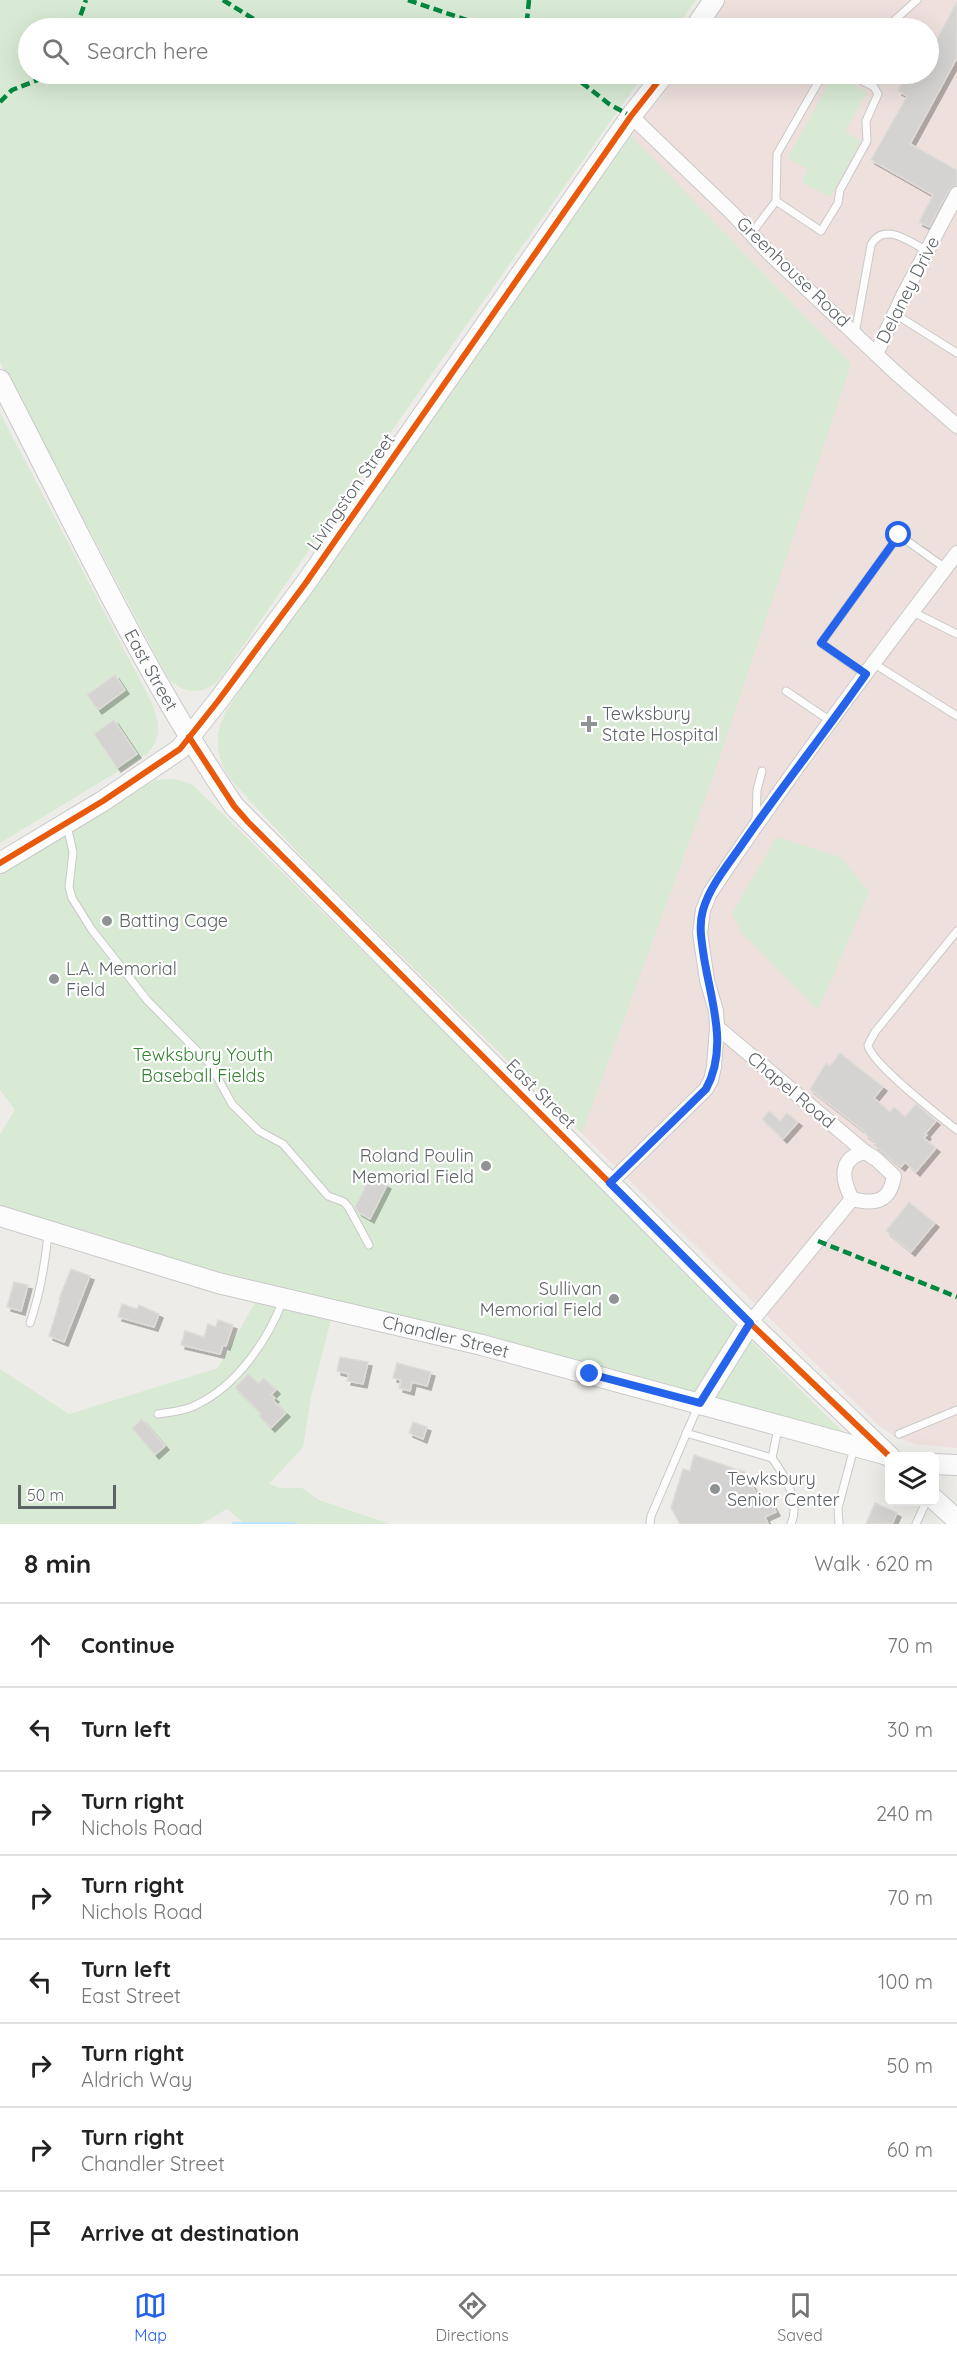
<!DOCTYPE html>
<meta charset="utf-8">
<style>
body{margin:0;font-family:Quicksand,sans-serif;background:#f2f2f2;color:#222}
.controls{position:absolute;right:18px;bottom:18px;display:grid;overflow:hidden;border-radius:9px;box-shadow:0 6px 24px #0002}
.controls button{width:54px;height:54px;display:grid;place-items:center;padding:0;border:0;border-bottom:2px solid #e0e0e0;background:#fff;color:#222;font:30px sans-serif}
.scale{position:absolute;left:18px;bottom:15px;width:98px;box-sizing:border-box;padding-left:6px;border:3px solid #5e6367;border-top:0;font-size:16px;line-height:21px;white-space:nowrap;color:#5e6367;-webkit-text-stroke:4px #fff;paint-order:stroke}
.stop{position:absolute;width:18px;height:18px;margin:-14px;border:4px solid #2563eb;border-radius:50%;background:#fff}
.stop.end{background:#2563eb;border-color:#fff;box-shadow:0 2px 6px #0008}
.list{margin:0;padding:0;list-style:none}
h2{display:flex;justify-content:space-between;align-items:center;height:78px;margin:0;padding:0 24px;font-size:26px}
h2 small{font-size:20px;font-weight:400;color:#767676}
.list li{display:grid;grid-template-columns:39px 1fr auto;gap:18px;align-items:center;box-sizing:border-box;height:84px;padding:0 24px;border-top:2px solid #e0e0e0}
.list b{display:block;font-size:22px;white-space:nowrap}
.list p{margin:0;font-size:20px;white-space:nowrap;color:#767676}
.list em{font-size:20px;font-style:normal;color:#767676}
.icon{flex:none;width:33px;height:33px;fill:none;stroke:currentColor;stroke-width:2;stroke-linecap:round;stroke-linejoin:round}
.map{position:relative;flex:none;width:957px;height:1524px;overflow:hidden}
.search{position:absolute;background:#fff;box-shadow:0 6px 24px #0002;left:18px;right:18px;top:18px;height:66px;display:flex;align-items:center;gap:15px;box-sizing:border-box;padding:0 21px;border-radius:33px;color:#767676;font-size:22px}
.sheet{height:750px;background:#fff}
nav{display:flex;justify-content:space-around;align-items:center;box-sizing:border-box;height:84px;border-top:2px solid #e0e0e0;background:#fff;font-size:16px;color:#767676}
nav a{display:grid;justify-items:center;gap:3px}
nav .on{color:#2563eb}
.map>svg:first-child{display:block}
</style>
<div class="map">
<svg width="957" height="1524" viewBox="0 0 957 1524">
<defs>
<filter id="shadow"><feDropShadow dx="4" dy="4" stdDeviation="0" flood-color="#0004"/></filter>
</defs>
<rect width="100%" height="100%" fill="#eeece8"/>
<!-- medical -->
<polygon fill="#ede0dd" points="726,0 957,0 957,1448 915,1444 896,1437 878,1425 317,873 231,780 223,767 218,746 220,725 226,711 409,447 673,74 928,74 928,28 705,28"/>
<!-- green -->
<g fill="#d8ead3">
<path d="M0 0H696L676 28H28V74H644L390 433 220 679C204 695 183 695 168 678L0 362Z"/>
<polygon points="834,74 867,92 845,132 861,141 830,197 802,182 808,169 788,158"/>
<polygon points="630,135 851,364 713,777 582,1133 317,873 231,780 223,767 218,750 218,733 226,711 409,447"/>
<path d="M0 413 151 701C159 722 163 735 148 753L0 843Z"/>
<polygon points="175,779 193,785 595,1178 737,1327 844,1433 591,1363 424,1324 212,1270 29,1220 0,1207 0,1134 15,1110 0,1090 0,875 155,780"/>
<polygon points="777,837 840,857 869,892 818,1010 742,933 732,913"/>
<polygon points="257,1299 332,1316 311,1397 303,1447 269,1484 279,1488 302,1488 319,1500 390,1524 245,1524 227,1509 201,1524 0,1524 0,1369 69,1414 218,1368"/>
</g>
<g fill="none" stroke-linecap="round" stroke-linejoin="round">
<!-- stream -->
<polyline stroke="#bde4f8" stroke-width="4" points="234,1524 294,1524"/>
</g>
<!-- building -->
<g fill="#d5d3d1" stroke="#dedcd8" stroke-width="1.5" filter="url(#shadow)">
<polygon points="957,2 957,58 910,144 957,170 957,185 949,190 929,227 919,222 933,195 871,160 907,96 898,91 907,74 928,74 928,55"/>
<polygon points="115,675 125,690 98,710 87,695"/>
<polygon points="114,720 137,754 117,768 94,734"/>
<polygon points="840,1053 883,1087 874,1098 890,1112 894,1107 905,1117 916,1104 936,1121 925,1134 927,1135 924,1138 936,1148 916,1172 905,1162 901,1167 874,1145 876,1143 865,1134 866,1133 810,1089 826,1063 830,1066"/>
<polygon points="769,1111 780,1121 787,1113 798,1122 783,1139 762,1119"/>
<polygon points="371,1176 387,1185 370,1219 358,1212 355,1207"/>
<polygon points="909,1202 935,1223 911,1252 886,1231"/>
<polygon points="71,1269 90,1276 64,1342 49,1336 60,1300 59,1299"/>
<polygon points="14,1282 28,1285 21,1311 7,1307"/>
<polygon points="122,1304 137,1309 139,1305 159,1314 154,1327 118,1317"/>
<polygon points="218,1320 233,1325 226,1346 223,1345 220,1354 181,1345 185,1331 204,1337 208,1324 216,1327"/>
<polygon points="340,1357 368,1362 363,1384 347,1381 349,1374 337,1371"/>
<polygon points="397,1363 431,1372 427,1386 412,1382 410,1391 399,1388 401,1380 393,1378"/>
<polygon points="248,1374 258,1383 264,1378 276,1390 271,1395 275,1398 273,1400 286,1413 271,1428 259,1416 261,1413 235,1388"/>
<polygon points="142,1419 165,1446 155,1455 132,1428"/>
<polygon points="413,1422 427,1427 423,1439 409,1433"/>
<polygon points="694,1455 745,1472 760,1501 768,1497 776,1512 765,1517 768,1524 680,1524 671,1508 683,1469 690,1471"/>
<polygon points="875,1503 897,1513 892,1524 866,1524"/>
</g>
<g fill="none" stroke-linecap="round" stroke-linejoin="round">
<defs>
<g id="lane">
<polyline points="886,28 917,0"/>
<polyline points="776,201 821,231 838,203 840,190 867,141 866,121 878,94 874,87 849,74"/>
<polyline points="751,234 776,201 777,154 823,74"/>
<polyline points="895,314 957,353"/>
<path d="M855 334 871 245C884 221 910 242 927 251"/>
<polyline points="911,611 957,634"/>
<polyline points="873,663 957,716"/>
<polyline points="865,674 821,643 899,535 945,568"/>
<polyline points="786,691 832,722"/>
<polyline points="756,822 757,790 762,771"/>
<polyline points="67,826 73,852 69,887 72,898 92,930 147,1000 210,1064 232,1104 259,1131 283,1144 328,1196 344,1202 349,1208 369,1245"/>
<path d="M957 931 875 1032 868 1045C871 1064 940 1116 957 1130"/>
<path d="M30 1323C40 1294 45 1265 48 1234"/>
<path d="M158 1414C171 1412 186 1411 198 1404 237 1385 268 1340 283 1300"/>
<path d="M778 1428 772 1458C785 1476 801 1502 791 1524"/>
<polyline points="686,1433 772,1458"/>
<polyline points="899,1434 957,1410"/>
<polyline points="650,1524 651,1516 699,1404"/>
<polyline points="839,1524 838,1508 854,1448"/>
<polyline points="916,1524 926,1502"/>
</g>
<g id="street">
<polyline points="631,116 732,213 769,253 896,373 957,426"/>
<polyline points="876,354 903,296 957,194"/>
<polyline points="717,1027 865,1152"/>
<path d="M610 1183 706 1089 711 1080 714 1067 717 1027 716 1011 707 980 700 933 703 910 710 893C788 776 872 664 957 553"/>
<path d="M750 1323 852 1199C875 1205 890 1202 894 1176L876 1159 865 1152C838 1158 842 1180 852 1199"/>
</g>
<g id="secondary">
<polyline points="695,28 714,0"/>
<path id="s1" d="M0 380C75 524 143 672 234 806L750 1323 890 1457"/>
<polyline points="0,863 103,801 180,749 218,701 305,584 631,116 664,74"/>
<path id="s2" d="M0 1216 218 1283 482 1345 884 1454"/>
<polyline points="700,1403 750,1323"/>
<polyline points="934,1464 957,1465"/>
<polyline points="934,1499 957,1520"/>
</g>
</defs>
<!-- lane casing -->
<use href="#lane" stroke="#cac9c9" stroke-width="9"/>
<!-- street casing -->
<use href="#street" stroke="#cac9c9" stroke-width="16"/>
<!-- secondary casing -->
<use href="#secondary" stroke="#c9c9c9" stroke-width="22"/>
<!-- lane -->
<use href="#lane" stroke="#fcfcfc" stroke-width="7"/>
<!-- street -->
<use href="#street" stroke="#fcfcfc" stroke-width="14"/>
<!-- secondary -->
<use href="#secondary" stroke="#fcfcfc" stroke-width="20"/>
<!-- quiet -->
<g stroke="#00873e" stroke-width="4.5" stroke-dasharray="9 4.5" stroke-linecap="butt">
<polyline points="223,0 268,28"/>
<polyline points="408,0 490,28"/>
<polyline points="529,0 527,20 531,28"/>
<polyline points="76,28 86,0"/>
<polyline points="571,74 609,104 631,116"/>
<polyline points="0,102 12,90 53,74"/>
<polyline points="818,1241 957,1297"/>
</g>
<defs>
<g id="cycleway">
<polyline points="189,737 234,806 248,822 750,1323 888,1455"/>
<polyline points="0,863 103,801 180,749 218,701 305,584 631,116 664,74"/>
</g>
</defs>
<!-- cycleway casing -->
<use href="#cycleway" stroke="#fff" stroke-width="10"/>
<!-- cycleway -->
<use href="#cycleway" stroke="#e8590c" stroke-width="6"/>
</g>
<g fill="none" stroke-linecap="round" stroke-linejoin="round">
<!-- route -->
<path stroke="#2563eb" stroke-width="8" d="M590 1374 700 1403 750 1323 610 1183 706 1089C730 1045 709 996 703 951 701 937 699 924 703 910 710 885 731 861 745 840 784 784 827 730 866 674L821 643 899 535"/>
</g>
<!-- markers -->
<g fill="#909394" stroke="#fff" stroke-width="2">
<path d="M586 715h6v6h6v6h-6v6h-6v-6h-6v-6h6z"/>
<circle cx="107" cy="921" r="6"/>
<circle cx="54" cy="979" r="6"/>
<circle cx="486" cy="1166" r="6"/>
<circle cx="614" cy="1299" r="6"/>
<circle cx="715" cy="1489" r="6"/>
</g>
<g text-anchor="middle" stroke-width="4.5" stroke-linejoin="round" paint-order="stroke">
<!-- street labels -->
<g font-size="18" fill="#5e6367" stroke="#fff">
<text transform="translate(793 272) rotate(44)" y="6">Greenhouse Road</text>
<text transform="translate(908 290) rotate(-63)" y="6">Delaney Drive</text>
<text transform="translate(351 492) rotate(-55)" y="6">Livingston Street</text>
<text dy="6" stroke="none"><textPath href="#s1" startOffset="327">East Street</textPath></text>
<text transform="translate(791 1090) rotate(40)" y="6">Chapel Road</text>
<text transform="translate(541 1094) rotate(45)" y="6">East Street</text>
<text dy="6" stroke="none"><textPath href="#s2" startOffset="462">Chandler Street</textPath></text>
</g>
<!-- poi labels -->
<g font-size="18" fill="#5e6367" stroke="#fff" text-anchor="start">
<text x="602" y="720">Tewksbury<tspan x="602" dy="21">State Hospital</tspan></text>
<text x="119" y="927">Batting Cage</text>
<text x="66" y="975">L.A. Memorial<tspan x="66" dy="21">Field</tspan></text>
<text x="474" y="1162" text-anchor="end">Roland Poulin<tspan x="474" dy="21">Memorial Field</tspan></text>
<text x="602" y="1295" text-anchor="end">Sullivan<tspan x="602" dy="21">Memorial Field</tspan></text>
<text x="727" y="1485">Tewksbury<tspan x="727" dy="21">Senior Center</tspan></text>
</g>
<!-- park labels -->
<g font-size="18" fill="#348231" stroke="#fff">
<text x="203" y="1061">Tewksbury Youth<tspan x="203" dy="21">Baseball Fields</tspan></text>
</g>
</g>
</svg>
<div class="controls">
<button><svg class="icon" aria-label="layers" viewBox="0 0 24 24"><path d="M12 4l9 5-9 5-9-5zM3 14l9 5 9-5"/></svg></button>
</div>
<div class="scale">50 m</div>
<div class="stop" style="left:899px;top:535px"></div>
<div class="stop end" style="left:590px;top:1374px"></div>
<div class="search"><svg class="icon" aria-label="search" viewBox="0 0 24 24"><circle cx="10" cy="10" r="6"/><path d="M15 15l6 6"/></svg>Search here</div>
</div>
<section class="sheet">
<h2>8 min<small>Walk · 620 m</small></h2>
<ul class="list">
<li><svg class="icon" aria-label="ahead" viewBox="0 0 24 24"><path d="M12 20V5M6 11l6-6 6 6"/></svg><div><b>Continue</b></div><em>70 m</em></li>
<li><svg class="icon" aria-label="left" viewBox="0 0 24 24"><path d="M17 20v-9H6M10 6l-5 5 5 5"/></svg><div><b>Turn left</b></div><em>30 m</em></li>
<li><svg class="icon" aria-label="right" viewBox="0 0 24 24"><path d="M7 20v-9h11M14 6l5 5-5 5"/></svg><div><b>Turn right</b><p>Nichols Road</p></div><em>240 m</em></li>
<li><svg class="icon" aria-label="right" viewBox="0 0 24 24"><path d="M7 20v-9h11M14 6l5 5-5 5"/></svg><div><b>Turn right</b><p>Nichols Road</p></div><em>70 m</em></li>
<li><svg class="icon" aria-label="left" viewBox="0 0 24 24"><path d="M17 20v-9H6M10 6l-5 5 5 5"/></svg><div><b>Turn left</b><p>East Street</p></div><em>100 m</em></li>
<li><svg class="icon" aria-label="right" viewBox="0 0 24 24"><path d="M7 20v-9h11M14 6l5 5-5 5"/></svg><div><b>Turn right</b><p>Aldrich Way</p></div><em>50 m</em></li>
<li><svg class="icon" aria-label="right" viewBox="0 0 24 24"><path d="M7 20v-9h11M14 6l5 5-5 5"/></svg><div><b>Turn right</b><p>Chandler Street</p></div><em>60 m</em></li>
<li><svg class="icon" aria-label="arrive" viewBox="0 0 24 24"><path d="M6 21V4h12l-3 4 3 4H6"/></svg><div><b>Arrive at destination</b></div></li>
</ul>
</section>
<nav>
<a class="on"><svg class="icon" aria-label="map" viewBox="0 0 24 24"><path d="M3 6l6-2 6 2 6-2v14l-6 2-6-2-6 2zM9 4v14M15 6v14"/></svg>Map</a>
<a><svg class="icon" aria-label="directions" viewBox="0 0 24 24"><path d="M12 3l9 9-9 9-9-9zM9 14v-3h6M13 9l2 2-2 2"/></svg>Directions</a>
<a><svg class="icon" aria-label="saved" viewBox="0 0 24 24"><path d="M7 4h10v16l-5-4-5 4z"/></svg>Saved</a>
</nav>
